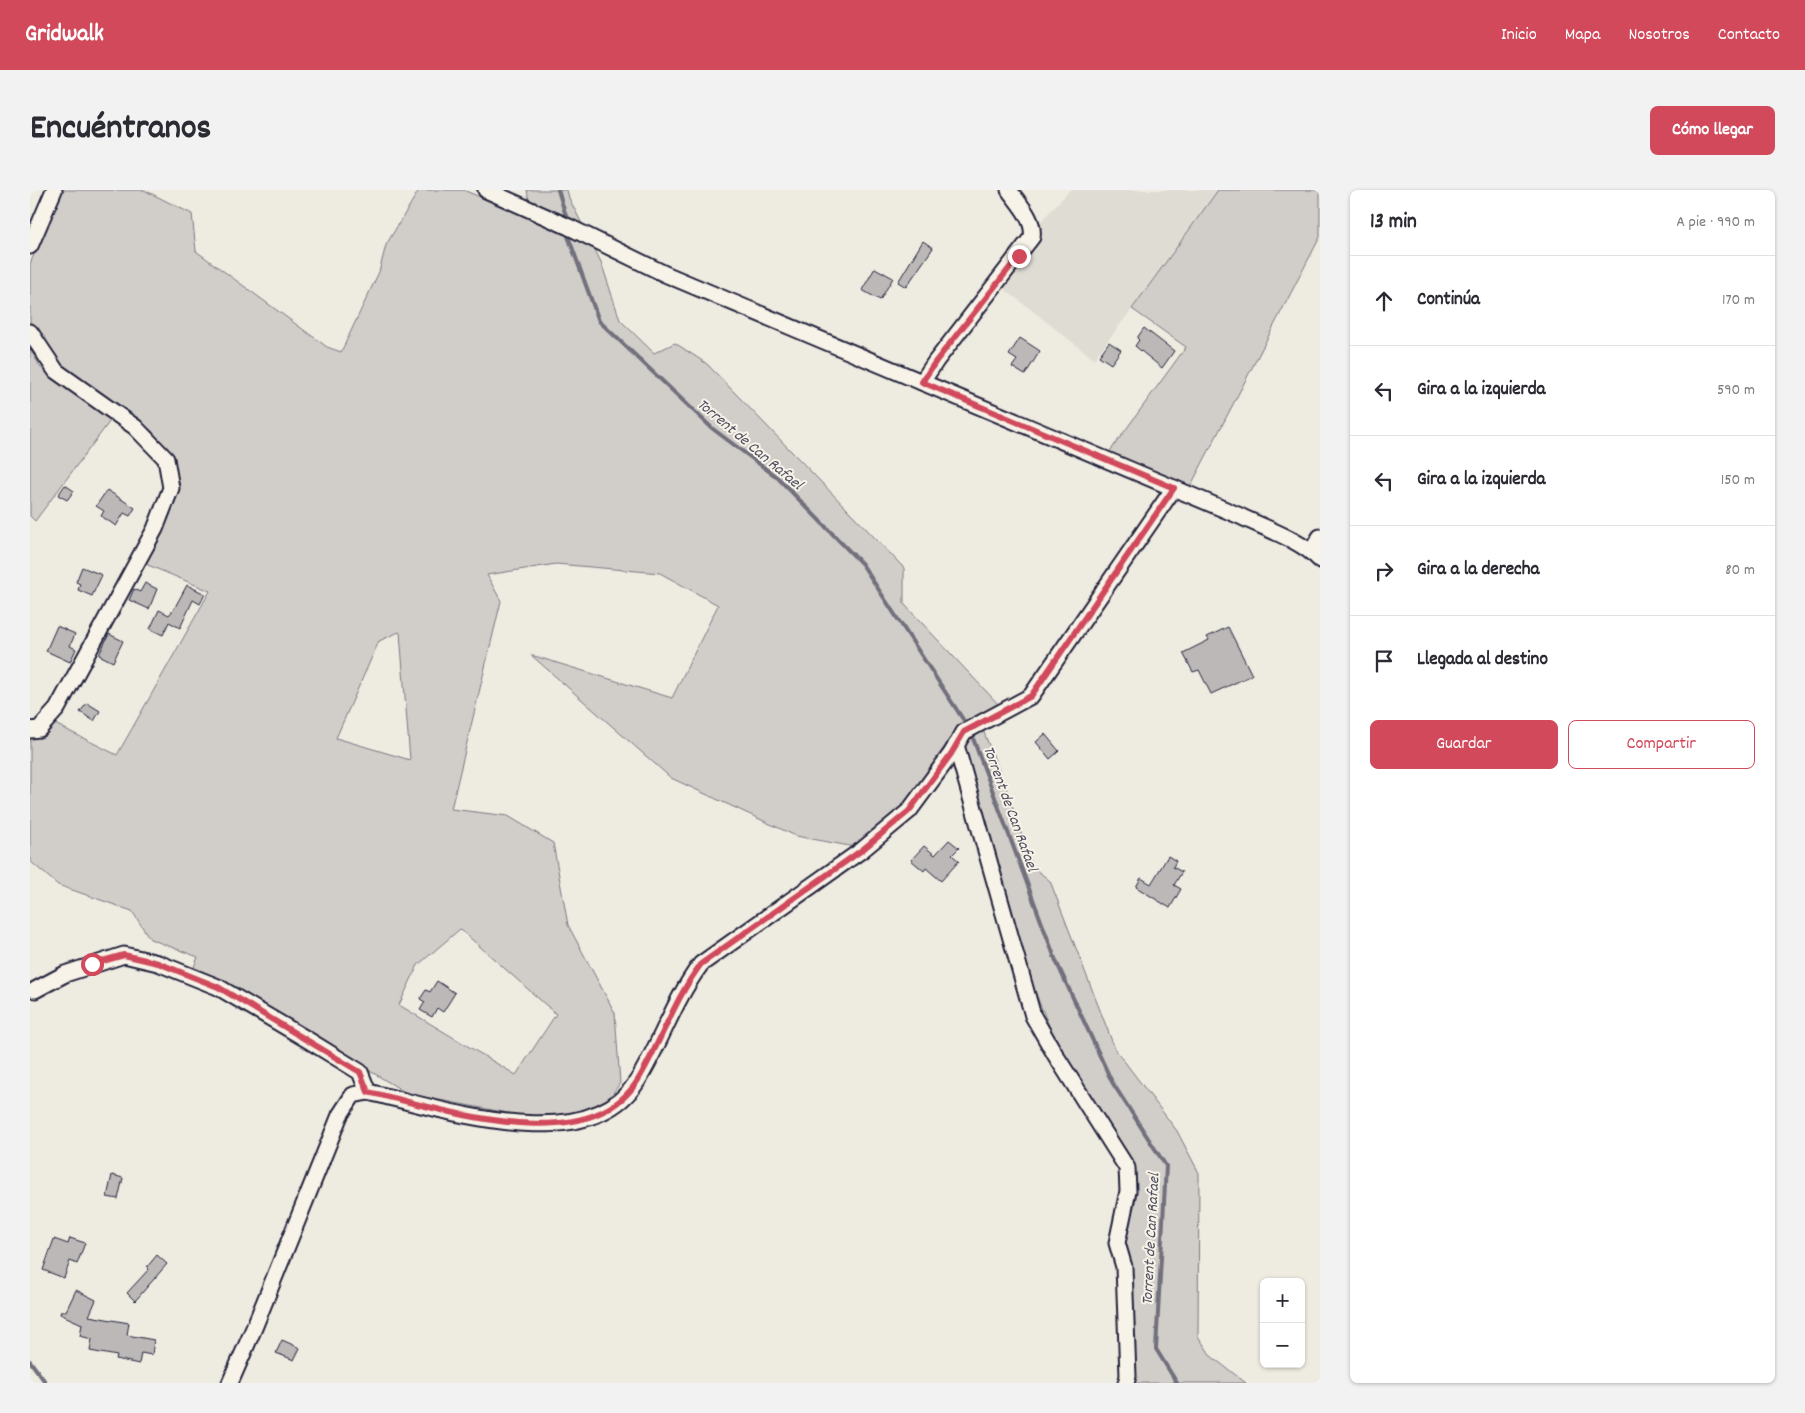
<!DOCTYPE html>
<html lang="es">
<meta charset="utf-8">
<style>
body{margin:0;font-family:Dekko,sans-serif;background:#f2f2f3;color:#2b2b33}
.controls{position:absolute;right:15px;bottom:15px;display:grid;overflow:hidden;border-radius:8px;box-shadow:0 1px 4px #0004}
.controls button{width:45px;height:45px;display:grid;place-items:center;padding:0;border:0;border-bottom:1px solid #e1e1e2;background:#fff;color:#2b2b33;font:25px sans-serif}
.stop{position:absolute;width:15px;height:15px;margin:-11px;border:4px solid #d1495b;border-radius:50%;background:#fff}
.stop.end{background:#d1495b;border-color:#fff;box-shadow:0 1px 5px #0008}
.list{margin:0;padding:0;list-style:none}
h2{display:flex;justify-content:space-between;align-items:center;height:65px;margin:0;padding:0 20px;font-size:21px}
h2 small{font-size:16px;font-weight:400;color:#7c7c81}
.list li{display:grid;grid-template-columns:32px 1fr auto;gap:15px;align-items:center;box-sizing:border-box;height:90px;padding:0 20px;border-top:1px solid #e1e1e2}
.list b{display:block;font-size:19px;white-space:nowrap}
.list em{font-size:16px;font-style:normal;color:#7c7c81}
.actions{display:flex;gap:10px;padding:15px 20px}
.actions a{flex:1;padding:11px 0;border:1px solid #d1495b;border-radius:8px;text-align:center;font-size:18px;color:#d1495b}
.actions .main{background:#d1495b;color:#fff}
.icon{flex:none;width:28px;height:28px;fill:none;stroke:currentColor;stroke-width:2;stroke-linecap:round;stroke-linejoin:round}
.map{position:relative;flex:none;width:1290px;height:1193px;overflow:hidden;border-radius:8px}
header{display:flex;align-items:center;gap:30px;box-sizing:border-box;height:70px;padding:0 25px;background:#d1495b;color:#fff}
header strong{font-size:24px}
nav{display:flex;gap:28px;margin-inline-start:auto;font-size:18px}
.intro{display:flex;align-items:center;justify-content:space-between;box-sizing:border-box;height:120px;padding:0 30px}
h1{margin:0;font-size:35px}
.button{padding:12px 22px;border-radius:8px;background:#d1495b;color:#fff;font-size:18px;font-weight:700}
main{display:flex;gap:30px;padding:0 30px}
aside{flex:1;background:#fff;border-radius:8px;box-shadow:0 1px 4px #0004}
.map>svg:first-child{display:block}
</style>
<header>
<strong>Gridwalk</strong>
<nav><a>Inicio</a><a>Mapa</a><a>Nosotros</a><a>Contacto</a></nav>
</header>
<div class="intro"><h1>Encuéntranos</h1><a class="button">Cómo llegar</a></div>
<main>
<div class="map">
<svg width="1290" height="1193" viewBox="0 0 1290 1193">
<rect width="100%" height="100%" fill="#eeebe1"/>
<filter id="ink" filterUnits="userSpaceOnUse"><feTurbulence type="fractalNoise" baseFrequency=".02" numOctaves="2"/><feDisplacementMap in="SourceGraphic" scale="10" xChannelSelector="R" yChannelSelector="G"/><feConvolveMatrix kernelMatrix="1 2 1 2 8 2 1 2 1" color-interpolation-filters="sRGB"/></filter>
<g filter="url(#ink)">
<!-- built -->
<polygon fill="#dfdcd4" points="1040,0 1188,0 1102,119 1064,169 972,97 1006,59 1006,37"/>
<!-- green -->
<g fill="#d1cdc9" stroke="#7a7882" fill-rule="evenodd">
<path d="M30 0H114L162 24 166 61 297 157 311 162 349 82 356 55 389 0H433L512 32 499 11 497 0H537L539 8 571 72 590 130 624 163 645 153 677 174 874 378V414L970 516 927 539 873 616 825 657 766 646 641 588 501 465 642 508 688 415 630 383 526 374 457 385 471 411 421 619 478 626 523 653 538 735 585 823 590 893 577 912 529 928 494 926 378 904 228 813 162 782 168 767 120 749 102 721 28 695 0 671V548L16 545 25 534 87 565 180 401 113 373 140 324 145 293 142 270 122 241 90 217 33 180 0 136V74ZM369 442 370 443 380 570 306 548 349 451ZM430 739 526 824 486 885 369 815 388 775Z"/>
<polygon points="1188,0 1290,0 1290,47 1159,299 1078,264 1156,157 1102,119"/>
<polygon points="0,159 11,178 83,227 5,331 0,326"/>
<polygon points="953,540 976,598 1002,676 1020,691 1085,859 1147,941 1169,983 1168,1146 1181,1166 1216,1193 1102,1193 1092,1048 1106,992 1101,970 1026,853 1003,797 934,553"/>
</g>
<g fill="none" stroke-linecap="round" stroke-linejoin="round">
<!-- stream -->
<g stroke="#716f7b" stroke-width="4">
<polyline points="528,0 536,26"/>
<polyline points="538,46 569,131 683,239 748,288 832,374 938,537"/>
<polyline points="941,543 1026,771 1082,892 1136,976 1126,1159 1147,1193"/>
<polyline points="0,1171 16,1193"/>
</g>
</g>
<!-- building -->
<g fill="#bbb8b7" stroke="#22223b">
<polygon points="893,51 903,58 876,97 868,92"/>
<polygon points="845,78 863,88 850,110 832,100"/>
<polygon points="1114,138 1144,161 1132,178 1105,156 1109,150 1107,148"/>
<polygon points="990,148 1010,161 995,185 982,177 987,170 979,165"/>
<polygon points="1079,152 1091,160 1081,174 1069,166"/>
<polygon points="35,295 44,301 37,310 28,305"/>
<polygon points="77,300 105,318 100,326 94,323 86,336 71,326 74,321 66,316"/>
<polygon points="52,377 72,385 62,406 48,400 50,394 46,392"/>
<polygon points="115,393 127,399 119,419 99,410 104,399 110,402"/>
<polygon points="157,395 175,404 170,414 163,410 150,438 139,432 133,445 120,439 129,420 139,425 144,419"/>
<polygon points="27,436 45,444 40,456 46,459 40,472 16,461"/>
<polygon points="1198,437 1222,485 1181,504 1169,480 1163,482 1153,463 1179,450 1177,447"/>
<polygon points="79,444 93,451 83,472 69,465"/>
<polygon points="57,513 70,521 64,531 50,522"/>
<polygon points="1015,544 1029,561 1020,569 1006,552"/>
<polygon points="919,650 929,658 922,665 929,671 911,691 896,678 894,681 881,670 894,656 905,665"/>
<polygon points="1138,666 1146,671 1143,677 1152,682 1144,695 1151,699 1140,718 1106,697 1111,688 1121,694"/>
<polygon points="407,791 425,803 413,822 407,818 402,827 390,820 395,812 390,809 396,800 400,802"/>
<polygon points="82,985 93,988 88,1009 77,1007"/>
<polygon points="40,1048 55,1053 47,1074 40,1071 34,1088 13,1080 24,1049 38,1054"/>
<polygon points="127,1065 137,1074 105,1111 97,1103 119,1079 117,1077"/>
<polygon points="46,1100 66,1110 59,1126 99,1133 97,1145 124,1150 122,1165 111,1163 109,1174 86,1169 87,1166 60,1161 62,1149 50,1146 52,1134 30,1124 31,1121 36,1121"/>
<polygon points="252,1150 270,1158 264,1170 246,1163"/>
</g>
<g fill="none" stroke-linecap="round" stroke-linejoin="round">
<defs>
<g id="minor">
<path d="M456 0 539 37 635 84 1210 326C1236 339 1269 349 1290 370"/>
<polyline points="0,56 24,0"/>
<polyline points="0,142 26,181 105,237 136,269 141,298 125,339 27,519 9,539 0,540"/>
<path d="M892 192 906 171 1002 47C1005 30 989 14 979 0"/>
<polyline points="1281,362 1290,347"/>
<polyline points="926,555 1003,826 1026,866 1097,978 1098,1001 1087,1053 1094,1077 1098,1186 1096,1193"/>
<polyline points="5,800 35,784 94,765 128,773 188,797 278,850 330,882 338,902"/>
<path d="M200 1193 224 1138 310 925 323 905 338 902C411 918 558 971 608 890 631 852 644 810 671 774L832 660 879 621 921 564 934 542 1001 506 1144 298"/>
</g>
</defs>
<!-- minor casing -->
<use href="#minor" stroke="#22223b" stroke-width="19"/>
<!-- minor -->
<use href="#minor" stroke="#f7f3e8" stroke-width="15"/>
</g>
</g>
<g fill="none" stroke-linecap="round" stroke-linejoin="round" filter="url(#ink)">
<!-- route -->
<path stroke="#d1495b" stroke-width="6" d="M62 774 94 765 128 773 188 797 330 882 338 902C411 918 558 971 608 890 631 852 644 810 671 774L832 660 879 621 921 564 934 542 1001 506 1144 298 892 192 906 171 989 66"/>
</g>
<g text-anchor="middle" stroke-width="4" stroke-linejoin="round" paint-order="stroke">
<!-- water labels -->
<g font-size="16" font-style="italic" fill="#504f60" stroke="#f7f3e8">
<text transform="translate(721 253) rotate(40)" y="6">Torrent de Can Rafael</text>
<text transform="translate(982 618) rotate(70)" y="6">Torrent de Can Rafael</text>
<text transform="translate(1119 1049) rotate(-87)" y="6">Torrent de Can Rafael</text>
</g>
</g>
</svg>
<div class="controls">
<button>+</button>
<button>−</button>
</div>
<div class="stop" style="left:62px;top:774px"></div>
<div class="stop end" style="left:989px;top:66px"></div>
</div>
<aside>
<h2>13 min<small>A pie · 990 m</small></h2>
<ul class="list">
<li><svg class="icon" aria-label="ahead" viewBox="0 0 24 24"><path d="M12 20V5M6 11l6-6 6 6"/></svg><div><b>Continúa</b></div><em>170 m</em></li>
<li><svg class="icon" aria-label="left" viewBox="0 0 24 24"><path d="M17 20v-9H6M10 6l-5 5 5 5"/></svg><div><b>Gira a la izquierda</b></div><em>590 m</em></li>
<li><svg class="icon" aria-label="left" viewBox="0 0 24 24"><path d="M17 20v-9H6M10 6l-5 5 5 5"/></svg><div><b>Gira a la izquierda</b></div><em>150 m</em></li>
<li><svg class="icon" aria-label="right" viewBox="0 0 24 24"><path d="M7 20v-9h11M14 6l5 5-5 5"/></svg><div><b>Gira a la derecha</b></div><em>80 m</em></li>
<li><svg class="icon" aria-label="arrive" viewBox="0 0 24 24"><path d="M6 21V4h12l-3 4 3 4H6"/></svg><div><b>Llegada al destino</b></div></li>
</ul>
<div class="actions"><a class="main">Guardar</a><a>Compartir</a></div>
</aside>
</main>
